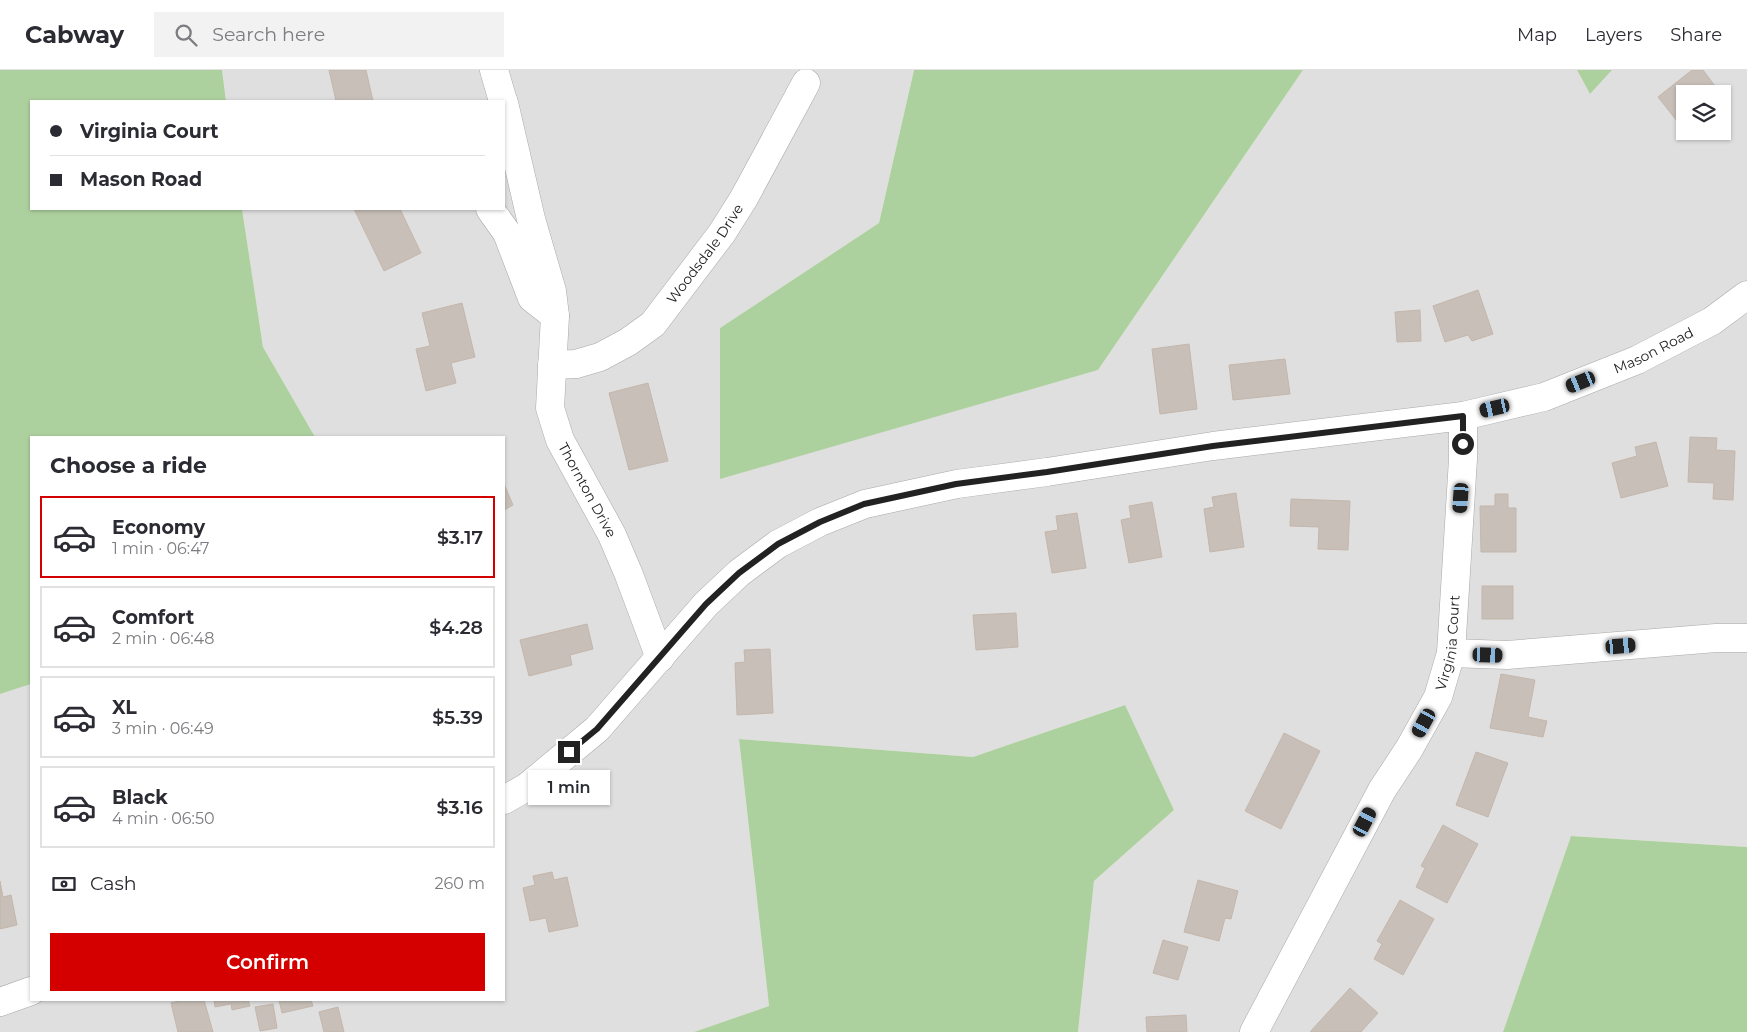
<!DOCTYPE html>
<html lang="en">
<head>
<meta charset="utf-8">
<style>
  body { margin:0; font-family:Montserrat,sans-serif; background:#f2f2f3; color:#2b2b33; height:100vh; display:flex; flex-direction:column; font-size:19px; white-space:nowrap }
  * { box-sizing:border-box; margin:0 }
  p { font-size:16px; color:#7c7c81 }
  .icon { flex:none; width:28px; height:28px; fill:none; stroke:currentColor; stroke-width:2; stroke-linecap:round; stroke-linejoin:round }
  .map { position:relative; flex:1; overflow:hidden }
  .sheet { position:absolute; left:30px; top:366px; width:475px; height:565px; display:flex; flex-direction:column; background:#fff; border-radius:0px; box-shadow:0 1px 4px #0004 }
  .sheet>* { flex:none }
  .guide { position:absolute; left:30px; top:30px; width:475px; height:110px; border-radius:0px; box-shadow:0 1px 4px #0004; display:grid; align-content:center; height:110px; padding:0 20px; background:#fff }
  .buttons { position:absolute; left:1676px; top:15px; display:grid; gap:10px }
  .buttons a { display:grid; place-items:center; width:55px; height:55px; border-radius:0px; background:#fff; box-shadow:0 1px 4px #0004; font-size:25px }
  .end { position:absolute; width:22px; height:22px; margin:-11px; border:6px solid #222; background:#fff; box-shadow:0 0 0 2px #fff }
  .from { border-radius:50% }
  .bubble { position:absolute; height:35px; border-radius:0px; background:#fff; box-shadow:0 1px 4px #0004; font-size:16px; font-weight:600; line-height:35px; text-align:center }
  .car { position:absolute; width:15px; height:30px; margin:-15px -8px; border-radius:6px; box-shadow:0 0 4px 1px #0007; background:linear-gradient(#222 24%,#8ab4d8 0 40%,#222 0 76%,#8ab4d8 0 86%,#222 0) }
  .guide b { display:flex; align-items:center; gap:18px; height:48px; font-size:19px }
  .guide b+b { border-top:1px solid #e1e1e2 }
  .guide i { width:12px; height:12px; background:#2b2b33 }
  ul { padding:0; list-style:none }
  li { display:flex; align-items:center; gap:15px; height:82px; margin:0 10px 8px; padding:0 10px; border:2px solid #e1e1e2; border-radius:0px }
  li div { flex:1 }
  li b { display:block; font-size:19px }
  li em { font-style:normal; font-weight:600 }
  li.selected { border-color:#d40000 }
  li>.icon { width:45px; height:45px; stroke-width:1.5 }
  h2 { padding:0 20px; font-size:22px; line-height:60px }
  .pay { display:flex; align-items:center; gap:12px; height:55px; padding:0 20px; font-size:19px }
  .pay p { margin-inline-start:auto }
  .button { display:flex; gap:10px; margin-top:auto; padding:10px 20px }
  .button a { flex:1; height:58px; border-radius:0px; background:#d40000; color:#fff; font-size:20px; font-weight:600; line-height:58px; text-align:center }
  header { display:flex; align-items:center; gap:30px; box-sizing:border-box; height:70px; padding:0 25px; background:#fff; border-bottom:1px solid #e1e1e2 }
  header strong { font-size:24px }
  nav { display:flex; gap:28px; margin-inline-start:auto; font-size:18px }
  .search { width:350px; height:45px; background:#f2f2f3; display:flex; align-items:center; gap:12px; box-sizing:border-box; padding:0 18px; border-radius:0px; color:#7c7c81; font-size:19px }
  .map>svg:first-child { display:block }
</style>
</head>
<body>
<header>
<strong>Cabway</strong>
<div class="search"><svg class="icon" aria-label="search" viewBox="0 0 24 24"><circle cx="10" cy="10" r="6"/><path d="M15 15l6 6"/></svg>Search here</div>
<nav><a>Map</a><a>Layers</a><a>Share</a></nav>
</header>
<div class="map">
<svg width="1747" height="962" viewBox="0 0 1747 962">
  <rect width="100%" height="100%" fill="#f2efe9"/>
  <!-- residential -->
  <path fill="#e0dfdf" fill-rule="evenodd" d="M222,0H914L879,153L720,258V408L1098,300L1303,0H1577L1590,24L1612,0H1747V777L1571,766L1503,962H1078L1094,811L1174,740L1124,635L973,687L739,669L769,936L694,962H0V624L31,614V930H504V368L315,367L263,277L242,139H504V31H226ZM1685,24H1722V61H1685Z"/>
  <!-- forest -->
  <g fill="#add19e">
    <polygon points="0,0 222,0 226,31 31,31 31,139 242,139 263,277 315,367 31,368 31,614 0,624"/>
    <polygon points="914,0 1303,0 1098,300 720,409 720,258 879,153"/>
    <polygon points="1577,0 1612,0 1590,24"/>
    <polygon points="1125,635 1174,740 1094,811 1078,962 694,962 769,936 739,669 973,687"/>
    <polygon points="1571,766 1747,777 1747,962 1503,962"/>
  </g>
  <!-- building -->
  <g fill="#c7bfb8" stroke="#c4b6ab">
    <polygon points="329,0 366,0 373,31 336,31"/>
    <polygon points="1692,0 1703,0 1721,24 1685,24 1685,61 1693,61 1688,65 1658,27"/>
    <polygon points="354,139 400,139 421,183 384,201"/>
    <polygon points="1478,220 1493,264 1472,271 1468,265 1445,272 1433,236"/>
    <polygon points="462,233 475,287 451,293 456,313 426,321 416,279 430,276 422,243"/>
    <polygon points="1420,240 1421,271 1397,272 1395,242"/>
    <polygon points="1189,274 1197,339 1160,344 1152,279"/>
    <polygon points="1285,289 1290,324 1233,330 1229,295"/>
    <polygon points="648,313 668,391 629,400 609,323"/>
    <polygon points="1690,367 1717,368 1716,380 1735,381 1733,430 1713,429 1714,413 1688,412"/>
    <polygon points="1656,372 1668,416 1621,428 1612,393 1637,386 1635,377"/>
    <polygon points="504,414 513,435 504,440"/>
    <polygon points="1236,423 1244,477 1210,482 1204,439 1214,437 1212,427"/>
    <polygon points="1495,424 1508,424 1508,438 1516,438 1516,482 1481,482 1480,436 1495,436"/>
    <polygon points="1291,429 1350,431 1348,480 1318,479 1319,457 1290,456"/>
    <polygon points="1152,432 1162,487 1129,493 1121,450 1131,448 1129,436"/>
    <polygon points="1077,443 1086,498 1052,503 1045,462 1058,460 1056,446"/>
    <rect x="1482" y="516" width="31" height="33"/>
    <polygon points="1016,543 1018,577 976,580 973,545"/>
    <polygon points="587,554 593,579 570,585 572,595 529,606 520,570"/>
    <polygon points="770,579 773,643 737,645 735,593 745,592 744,580"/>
    <polygon points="1501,604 1535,610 1528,647 1547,651 1543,667 1490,658"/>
    <polygon points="1284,663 1320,681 1281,759 1245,741"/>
    <polygon points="1476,682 1508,693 1488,747 1456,735"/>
    <polygon points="1443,755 1478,774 1447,833 1416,817 1425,798 1421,796"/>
    <polygon points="552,802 554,810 567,807 578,856 549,862 546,848 530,851 523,818 535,815 533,806"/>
    <polygon points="1198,810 1238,821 1231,849 1225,848 1219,871 1184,862"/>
    <polygon points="0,811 3,827 11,825 17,855 0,859"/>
    <polygon points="1400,830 1434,849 1403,905 1374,889 1382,874 1377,871"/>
    <polygon points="1163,870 1188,877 1178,910 1153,903"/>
    <polygon points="1350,918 1378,943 1361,962 1310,962"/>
    <polygon points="183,930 204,930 213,962 178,962 171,933"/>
    <polygon points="214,930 248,930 250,936 232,940 231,934 215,937"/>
    <polygon points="279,930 311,930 313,936 282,943"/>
    <polygon points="273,934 277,958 260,961 255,937"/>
    <polygon points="338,937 344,962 324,962 319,942"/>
    <polygon points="1186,945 1187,962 1147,962 1146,947"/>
  </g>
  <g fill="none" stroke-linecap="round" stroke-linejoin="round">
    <!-- minor casing -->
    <g stroke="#a9a9a9" stroke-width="29">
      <g id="minor">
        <polyline points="494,0 503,31"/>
        <path id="s1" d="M504,33L531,149L552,221L555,246L550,338L560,370L612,465L629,505L660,588"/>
        <polyline points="490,139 507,163 532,228 555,246"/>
        <path id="s2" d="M552,295L576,294L600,287L628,272L653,254L722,163L744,128L806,13"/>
        <polyline points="1451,583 1507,585 1716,568 1747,568"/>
        <path id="s3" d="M504,730L527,717L597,659L706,534L739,503L778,474L820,452L865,434L957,414L1047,402L1213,376L1463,346L1544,327L1637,290L1712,251L1747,225"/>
        <polyline points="0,932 31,921"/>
        <path id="s4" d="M1254,962L1382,720L1409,679L1438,627L1451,583L1463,389V346"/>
      </g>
    </g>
    <!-- minor -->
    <use href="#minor" stroke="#fff" stroke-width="28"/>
  </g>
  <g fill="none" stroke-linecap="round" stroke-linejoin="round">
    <!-- route -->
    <polyline stroke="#222" stroke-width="6" points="569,682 597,659 706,534 739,503 778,474 820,452 864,434 956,414 1047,402 1213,376 1463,346 1463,374"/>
  </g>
  <g text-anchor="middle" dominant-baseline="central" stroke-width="4" stroke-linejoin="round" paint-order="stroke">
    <!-- street labels -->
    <g font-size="14" fill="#222" stroke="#fff">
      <text stroke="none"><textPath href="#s2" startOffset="199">Woodsdale Drive</textPath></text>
      <text stroke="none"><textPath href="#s3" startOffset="1280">Mason Road</textPath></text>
      <text stroke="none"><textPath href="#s1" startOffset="402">Thornton Drive</textPath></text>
      <text stroke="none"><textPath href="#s4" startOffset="438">Virginia Court</textPath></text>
    </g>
  </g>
</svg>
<div class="buttons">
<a><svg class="icon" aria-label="layers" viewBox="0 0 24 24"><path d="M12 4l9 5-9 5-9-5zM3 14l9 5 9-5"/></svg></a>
</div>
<i class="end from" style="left:1463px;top:374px"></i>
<i class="end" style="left:569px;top:682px"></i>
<div class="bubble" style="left:528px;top:700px;width:82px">1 min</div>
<i class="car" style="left:1581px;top:312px;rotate:248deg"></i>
<i class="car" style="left:1495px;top:338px;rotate:257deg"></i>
<i class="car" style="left:1461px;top:428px;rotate:184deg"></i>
<i class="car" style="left:1621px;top:576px;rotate:85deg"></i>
<i class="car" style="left:1488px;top:585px;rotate:92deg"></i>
<i class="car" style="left:1424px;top:653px;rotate:209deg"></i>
<i class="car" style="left:1365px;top:752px;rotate:28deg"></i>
<div class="guide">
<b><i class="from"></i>Virginia Court</b>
<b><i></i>Mason Road</b>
</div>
<section class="sheet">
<h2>Choose a ride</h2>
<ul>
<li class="selected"><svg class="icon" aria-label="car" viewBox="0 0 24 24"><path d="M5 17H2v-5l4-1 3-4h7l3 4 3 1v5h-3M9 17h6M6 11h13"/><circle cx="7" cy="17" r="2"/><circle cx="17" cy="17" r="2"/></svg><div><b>Economy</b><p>1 min · 06:47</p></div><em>$3.17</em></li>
<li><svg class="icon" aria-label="car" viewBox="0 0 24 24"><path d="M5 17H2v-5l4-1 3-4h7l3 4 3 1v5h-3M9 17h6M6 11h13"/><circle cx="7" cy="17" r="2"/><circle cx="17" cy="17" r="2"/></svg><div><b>Comfort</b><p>2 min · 06:48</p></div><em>$4.28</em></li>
<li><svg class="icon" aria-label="car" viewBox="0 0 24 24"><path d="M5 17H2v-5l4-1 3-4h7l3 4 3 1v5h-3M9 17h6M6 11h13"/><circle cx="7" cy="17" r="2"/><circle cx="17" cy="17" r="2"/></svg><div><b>XL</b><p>3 min · 06:49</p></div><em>$5.39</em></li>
<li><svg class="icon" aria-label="car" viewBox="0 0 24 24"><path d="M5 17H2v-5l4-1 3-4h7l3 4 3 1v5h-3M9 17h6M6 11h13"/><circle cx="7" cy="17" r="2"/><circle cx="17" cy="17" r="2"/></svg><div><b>Black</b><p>4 min · 06:50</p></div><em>$3.16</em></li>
</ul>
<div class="pay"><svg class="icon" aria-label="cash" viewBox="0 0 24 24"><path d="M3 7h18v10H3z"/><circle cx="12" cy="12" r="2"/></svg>Cash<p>260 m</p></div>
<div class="button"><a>Confirm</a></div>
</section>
</div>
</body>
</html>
